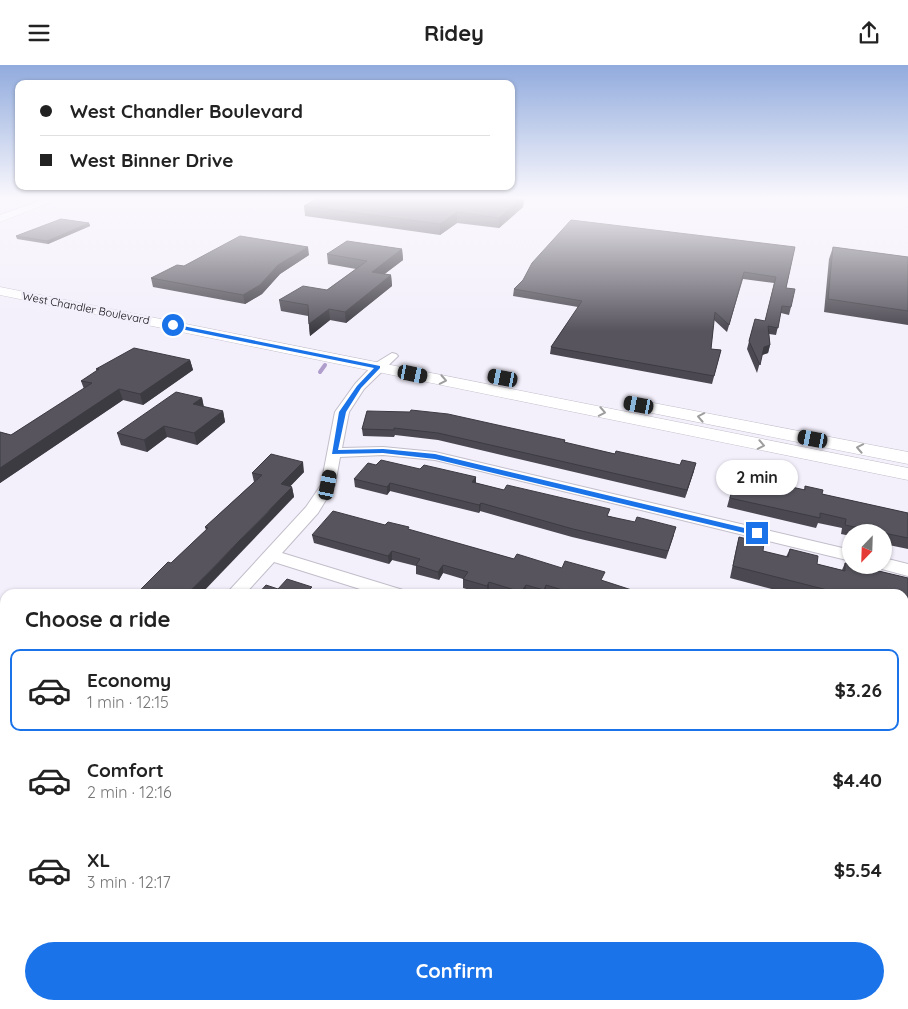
<!DOCTYPE html>
<html lang="en">
<head>
<meta charset="utf-8">
<style>
  body { margin:0; font-family:Quicksand,sans-serif; background:#f6f6f6; color:#222; height:100vh; display:flex; flex-direction:column; font-size:19px; white-space:nowrap }
  * { box-sizing:border-box; margin:0 }
  p { font-size:16px; color:#767676 }
  .icon { flex:none; width:28px; height:28px; fill:none; stroke:currentColor; stroke-width:2; stroke-linecap:round; stroke-linejoin:round }
  .map { position:relative; flex:1; overflow:hidden }
  .panel { position:absolute; left:0px; top:524px; width:909px; height:421px; display:flex; flex-direction:column; background:#fff; border-radius:15px 15px 0 0; box-shadow:0 1px 4px #0004 }
  .panel>* { flex:none }
  .top-card { position:absolute; left:15px; top:15px; width:500px; height:110px; border-radius:10px; box-shadow:0 1px 4px #0004; display:grid; align-content:center; height:110px; padding:0 25px; background:#fff }
  .needle { width:32px; rotate:203deg }
  .fabs { position:absolute; left:842px; top:459px; display:grid; gap:10px }
  .fabs a { display:grid; place-items:center; width:50px; height:50px; border-radius:50%; background:#fff; box-shadow:0 1px 4px #0004; font-size:25px }
  .end { position:absolute; width:22px; height:22px; margin:-11px; border:6px solid #1a73e8; background:#fff; box-shadow:0 0 0 2px #fff }
  .from { border-radius:50% }
  .bubble { position:absolute; height:35px; border-radius:18px; background:#fff; box-shadow:0 1px 4px #0004; font-size:16px; font-weight:700; line-height:35px; text-align:center }
  .car { position:absolute; width:15px; height:30px; margin:-15px -8px; border-radius:6px; box-shadow:0 0 4px 1px #0007; background:linear-gradient(#222 24%,#8ab4d8 0 40%,#222 0 76%,#8ab4d8 0 86%,#222 0) }
  .top-card b { display:flex; align-items:center; gap:18px; height:48px; font-size:19px }
  .top-card b+b { border-top:1px solid #e0e0e0 }
  .top-card i { width:12px; height:12px; background:#222 }
  ul { padding:0; list-style:none }
  li { display:flex; align-items:center; gap:15px; height:82px; margin:0 10px 8px; padding:0 15px; border:2px solid transparent; border-radius:10px }
  li div { flex:1 }
  li b { display:block; font-size:19px }
  li em { font-style:normal; font-weight:700 }
  li.active { border-color:#1a73e8 }
  li>.icon { width:45px; height:45px; stroke-width:1.5 }
  h2 { padding:0 25px; font-size:22px; line-height:60px }
  .button { display:flex; gap:10px; margin-top:auto; padding:10px 25px }
  .button a { flex:1; height:58px; border-radius:30px; background:#1a73e8; color:#fff; font-size:20px; font-weight:700; line-height:58px; text-align:center }
  header { display:flex; justify-content:space-between; align-items:center; height:65px; padding:0 25px; background:#fff; font-size:22px; font-weight:700 }
  .map>svg:first-child { display:block }
</style>
</head>
<body>
<header><svg class="icon" aria-label="menu" viewBox="0 0 24 24"><path d="M4 6h16M4 12h16M4 18h16"/></svg>Ridey<svg class="icon" aria-label="share" viewBox="0 0 24 24"><path d="M12 15V3M7 8l5-5 5 5M5 13v7h14v-7"/></svg></header>
<div class="map">
<svg width="908" height="944" viewBox="0 0 908 944">
  <rect width="100%" height="100%" fill="#f3effb"/>
  <!-- green -->
  <polygon fill="#d8c7f5" points="583,940 668,940 663,944 593,944"/>
  <g fill="none" stroke-linecap="round" stroke-linejoin="round">
    <!-- stream -->
    <polyline stroke="#af9ecc" stroke-width="4" points="320,307 325,300"/>
    <!-- minor casing -->
    <g stroke="#c2beca" stroke-width="2">
      <g id="minor">
        <polygon points="392,288 396,289 398,291 364,324 349,347 342,383 383,382 435,387 851,485 851,496 435,395 383,390 340,392 335,420 318,448 282,488 403,525 406,529 376,529 274,497 245,529 226,529 306,442 321,420 335,347 355,319 374,299"/>
        <polygon points="884,493 908,499 908,511 878,503 876,500 884,500"/>
        <polygon points="904,669 908,670 908,689 904,688"/>
        <polygon points="5,768 5,795 0,797 0,770"/>
      </g>
    </g>
    <!-- major casing -->
    <g stroke="#c2beca" stroke-width="1">
      <g id="major">
        <polygon points="45,134 59,134 0,157 0,150"/>
        <polygon points="0,222 908,403 908,415 0,230"/>
        <polygon points="643,336 908,387 908,399 637,345 635,341 637,337"/>
      </g>
    </g>
    <!-- minor -->
    <use href="#minor" fill="#fff" fill-rule="evenodd"/>
    <!-- major -->
    <use href="#major" fill="#fff" fill-rule="evenodd"/>
  </g>
  <!-- wall -->
  <g fill="#4b4851">
    <polygon points="316,134 524,134 523,142 499,163 457,158 440,170 305,151 304,141"/>
    <polygon points="89,158 90,161 48,179 17,174 16,171"/>
    <polygon points="795,182 786,223 791,242 789,250 781,248 776,270 769,269 770,280 768,288 762,290 757,308 747,284 755,254 765,256 774,218 743,214 727,267 714,255 711,284 721,285 712,319 550,289 551,282 578,242 513,231 514,224"/>
    <polygon points="833,182 908,192 908,260 824,247 829,194"/>
    <polygon points="402,184 403,195 384,209 391,210 392,221 346,258 330,255 310,271 308,251 281,246 279,235 327,225 356,204 328,199 327,189"/>
    <polygon points="309,190 280,209 262,229 245,239 153,222 151,213 184,201"/>
    <polygon points="190,295 193,305 143,340 123,335 0,418 0,367 11,370 84,324 81,316 97,306 96,304"/>
    <polygon points="202,333 204,342 223,346 225,357 197,380 167,372 147,387 121,380 117,368"/>
    <polygon points="367,346 565,375 565,378 694,406 685,433 438,375 395,370 394,372 363,371 362,364"/>
    <polygon points="376,400 420,404 476,412 476,418 609,451 674,470 666,494 572,472 480,446 479,448 390,426 387,430 355,422 354,414"/>
    <polygon points="737,405 774,418 804,425 805,421 822,429 908,448 908,484 884,479 884,468 851,468 851,471 841,469 842,463 818,458 816,463 727,442"/>
    <polygon points="304,407 290,421 292,422 294,432 171,498 206,465 205,462 254,417 252,408"/>
    <polygon points="385,460 409,465 514,494 603,516 644,529 527,529 525,528 525,529 498,529 489,526 487,529 484,529 463,523 463,514 443,508 439,515 416,509 416,501 392,495 389,499 314,478 312,470"/>
    <polygon points="739,472 763,486 786,492 790,484 817,499 842,505 845,498 908,513 908,559 904,558 904,529 791,529 730,513 736,484"/>
    <polygon points="904,598 908,599 908,649 904,648"/>
    <polygon points="5,650 5,722 0,719 0,654"/>
    <polygon points="908,708 908,762 904,761 904,713"/>
    <polygon points="904,859 904,874 908,875 908,941 904,939"/>
    <polygon points="335,940 449,940 453,942 524,944 343,944"/>
  </g>
  <!-- shaded-wall -->
  <g fill="#3d3b42">
    <polygon points="521,134 524,134 523,142 499,163 499,153"/>
    <polygon points="457,147 457,158 440,170 440,159"/>
    <polygon points="89,158 90,161 48,179 47,176"/>
    <polygon points="308,182 309,190 280,209 262,229 245,239 243,230 278,200"/>
    <polygon points="402,184 403,195 373,218 372,207"/>
    <polygon points="391,210 392,221 346,258 345,247"/>
    <polygon points="329,244 330,255 310,271 309,259"/>
    <polygon points="770,280 768,288 762,290 764,282"/>
    <polygon points="190,295 193,305 143,340 140,329"/>
    <polygon points="119,324 123,335 0,418 0,403"/>
    <polygon points="202,333 204,344 193,339"/>
    <polygon points="223,346 225,357 197,380 194,368"/>
    <polygon points="164,361 167,372 147,387 144,375"/>
    <polygon points="303,397 304,407 283,429 281,419"/>
    <polygon points="696,398 694,406 685,433 687,425"/>
    <polygon points="476,412 476,420 472,417"/>
    <polygon points="390,418 390,426 387,430 387,422"/>
    <polygon points="292,422 294,432 201,529 187,529"/>
    <polygon points="481,438 480,446 479,448 479,440"/>
    <polygon points="392,486 392,495 389,499 388,491"/>
    <polygon points="443,500 443,508 439,515 438,507"/>
    <polygon points="489,517 489,526 487,529 487,521"/>
    <polygon points="526,520 525,528 521,529 521,527"/>
    <polygon points="546,520 545,529 543,529 544,525"/>
    <polygon points="0,899 5,904 5,917 0,923"/>
  </g>
  <!-- building -->
  <g fill="#57545e" stroke="#3d3b42">
    <polygon points="316,134 521,134 499,153 457,147 440,159 304,141"/>
    <polygon points="61,154 89,158 47,176 16,171"/>
    <polygon points="571,155 795,182 786,223 795,224 791,242 782,241 778,263 768,261 770,280 764,282 760,300 749,276 755,254 765,256 776,212 744,207 729,260 715,247 711,284 721,285 714,311 551,282 582,236 514,224 523,215 532,198"/>
    <polygon points="240,171 308,182 278,200 260,220 243,230 151,213 177,200 184,201"/>
    <polygon points="347,176 402,184 372,207 391,210 345,247 329,244 309,259 308,240 279,235 303,221 327,225 367,196 327,189"/>
    <polygon points="833,182 908,192 908,246 828,234"/>
    <polygon points="134,283 190,295 140,329 119,324 0,403 0,367 11,370 92,318 81,316 99,304 96,304"/>
    <polygon points="176,327 202,333 193,339 223,346 194,368 164,361 144,375 117,368"/>
    <polygon points="411,345 448,349 565,375 564,377 615,389 616,386 680,400 682,395 696,398 687,425 438,368 394,363 394,365 362,364 367,346 410,347"/>
    <polygon points="271,389 303,397 281,419 292,422 187,529 136,529 168,497 171,498 208,463 205,462 262,410 252,408"/>
    <polygon points="381,395 420,404 424,400 476,412 472,417 504,425 507,420 610,444 607,451 635,457 637,452 676,462 668,486 573,464 481,438 479,440 390,418 387,422 354,414 368,398 376,400"/>
    <polygon points="737,405 775,413 774,418 805,425 805,421 823,425 822,429 908,448 908,473 845,460 846,454 820,448 820,453 730,433"/>
    <polygon points="333,446 385,460 388,457 409,462 408,464 514,494 517,489 562,503 565,496 605,507 601,515 644,529 576,529 546,520 544,525 526,520 521,527 489,517 487,521 463,514 468,507 443,500 438,507 416,500 420,494 392,486 388,491 312,470"/>
    <polygon points="739,472 764,478 763,486 788,492 790,484 818,491 817,499 845,506 845,498 908,513 908,546 904,545 904,529 843,529 733,501"/>
    <polygon points="287,514 312,522 310,524 323,529 258,529 266,520 278,524"/>
    <polygon points="904,598 908,599 908,635 906,635 905,624 904,624"/>
    <polygon points="5,650 5,715 0,712 0,654"/>
    <polygon points="904,713 908,714 908,747 904,746"/>
    <polygon points="904,859 904,874 908,875 908,926 904,924"/>
    <polygon points="23,940 72,940 79,944 20,944"/>
    <polygon points="354,940 449,940 453,942 454,940 524,940 524,944 362,944"/>
  </g>
  <!-- one-way arrows -->
  <defs><path id="oneway-chevron" d="M-2-3.5L2.5 0L-2 3.5" fill="none" stroke-width="1.6" stroke-linecap="round" stroke-linejoin="round" transform="scale(1.25)"/></defs>
  <g stroke="#9e9e9f">
    <use href="#oneway-chevron" transform="translate(443 315) rotate(11)"/>
    <use href="#oneway-chevron" transform="translate(602 347) rotate(11)"/>
    <use href="#oneway-chevron" transform="translate(701 352) rotate(-169)"/>
    <use href="#oneway-chevron" transform="translate(761 380) rotate(11)"/>
    <use href="#oneway-chevron" transform="translate(860 383) rotate(-169)"/>
  </g>
  <!-- sky -->
  <linearGradient id="sky" x2="0" y2="1"><stop stop-color="#91abdd"/><stop offset="0.5" stop-color="#faf8fd"/><stop offset="1" stop-color="#faf8fd" stop-opacity="0"/></linearGradient>
  <rect width="908" height="266" fill="url(#sky)"/>
  <!-- route -->
  <polygon fill="#1a73e8" points="173,259 380,301 380,303 361,323 346,347 338,385 383,384 435,389 757,466 761,468 757,471 435,394 383,388 332,389 339,347 357,321 374,303 171,262"/>
  <g text-anchor="middle" dominant-baseline="central" stroke-width="5" stroke-linejoin="round" paint-order="stroke">
    <!-- far-street labels -->
    <g font-size="11" fill="#0d0c0f" stroke="#f3effb">
      <text transform="translate(86 243) rotate(11)">West Chandler Boulevard</text>
    </g>
  </g>
</svg>
<div class="fabs">
<a><svg class="needle" viewBox="-14 -14 28 28"><path d="M0-13l5 13h-10z" fill="#e53935"/><path d="M0 13l5-13h-10z" fill="#767676"/></svg></a>
</div>
<i class="end from" style="left:173px;top:260px"></i>
<i class="end" style="left:757px;top:468px"></i>
<div class="bubble" style="left:716px;top:395px;width:82px">2 min</div>
<i class="car" style="left:413px;top:309px;rotate:102deg"></i>
<i class="car" style="left:503px;top:313px;rotate:281deg"></i>
<i class="car" style="left:639px;top:340px;rotate:281deg"></i>
<i class="car" style="left:813px;top:374px;rotate:281deg"></i>
<i class="car" style="left:328px;top:420px;rotate:11deg"></i>
<div class="top-card">
<b><i class="from"></i>West Chandler Boulevard</b>
<b><i></i>West Binner Drive</b>
</div>
<section class="panel">
<h2>Choose a ride</h2>
<ul>
<li class="active"><svg class="icon" aria-label="car" viewBox="0 0 24 24"><path d="M5 17H2v-5l4-1 3-4h7l3 4 3 1v5h-3M9 17h6M6 11h13"/><circle cx="7" cy="17" r="2"/><circle cx="17" cy="17" r="2"/></svg><div><b>Economy</b><p>1 min · 12:15</p></div><em>$3.26</em></li>
<li><svg class="icon" aria-label="car" viewBox="0 0 24 24"><path d="M5 17H2v-5l4-1 3-4h7l3 4 3 1v5h-3M9 17h6M6 11h13"/><circle cx="7" cy="17" r="2"/><circle cx="17" cy="17" r="2"/></svg><div><b>Comfort</b><p>2 min · 12:16</p></div><em>$4.40</em></li>
<li><svg class="icon" aria-label="car" viewBox="0 0 24 24"><path d="M5 17H2v-5l4-1 3-4h7l3 4 3 1v5h-3M9 17h6M6 11h13"/><circle cx="7" cy="17" r="2"/><circle cx="17" cy="17" r="2"/></svg><div><b>XL</b><p>3 min · 12:17</p></div><em>$5.54</em></li>
</ul>
<div class="button"><a>Confirm</a></div>
</section>
</div>
</body>
</html>
